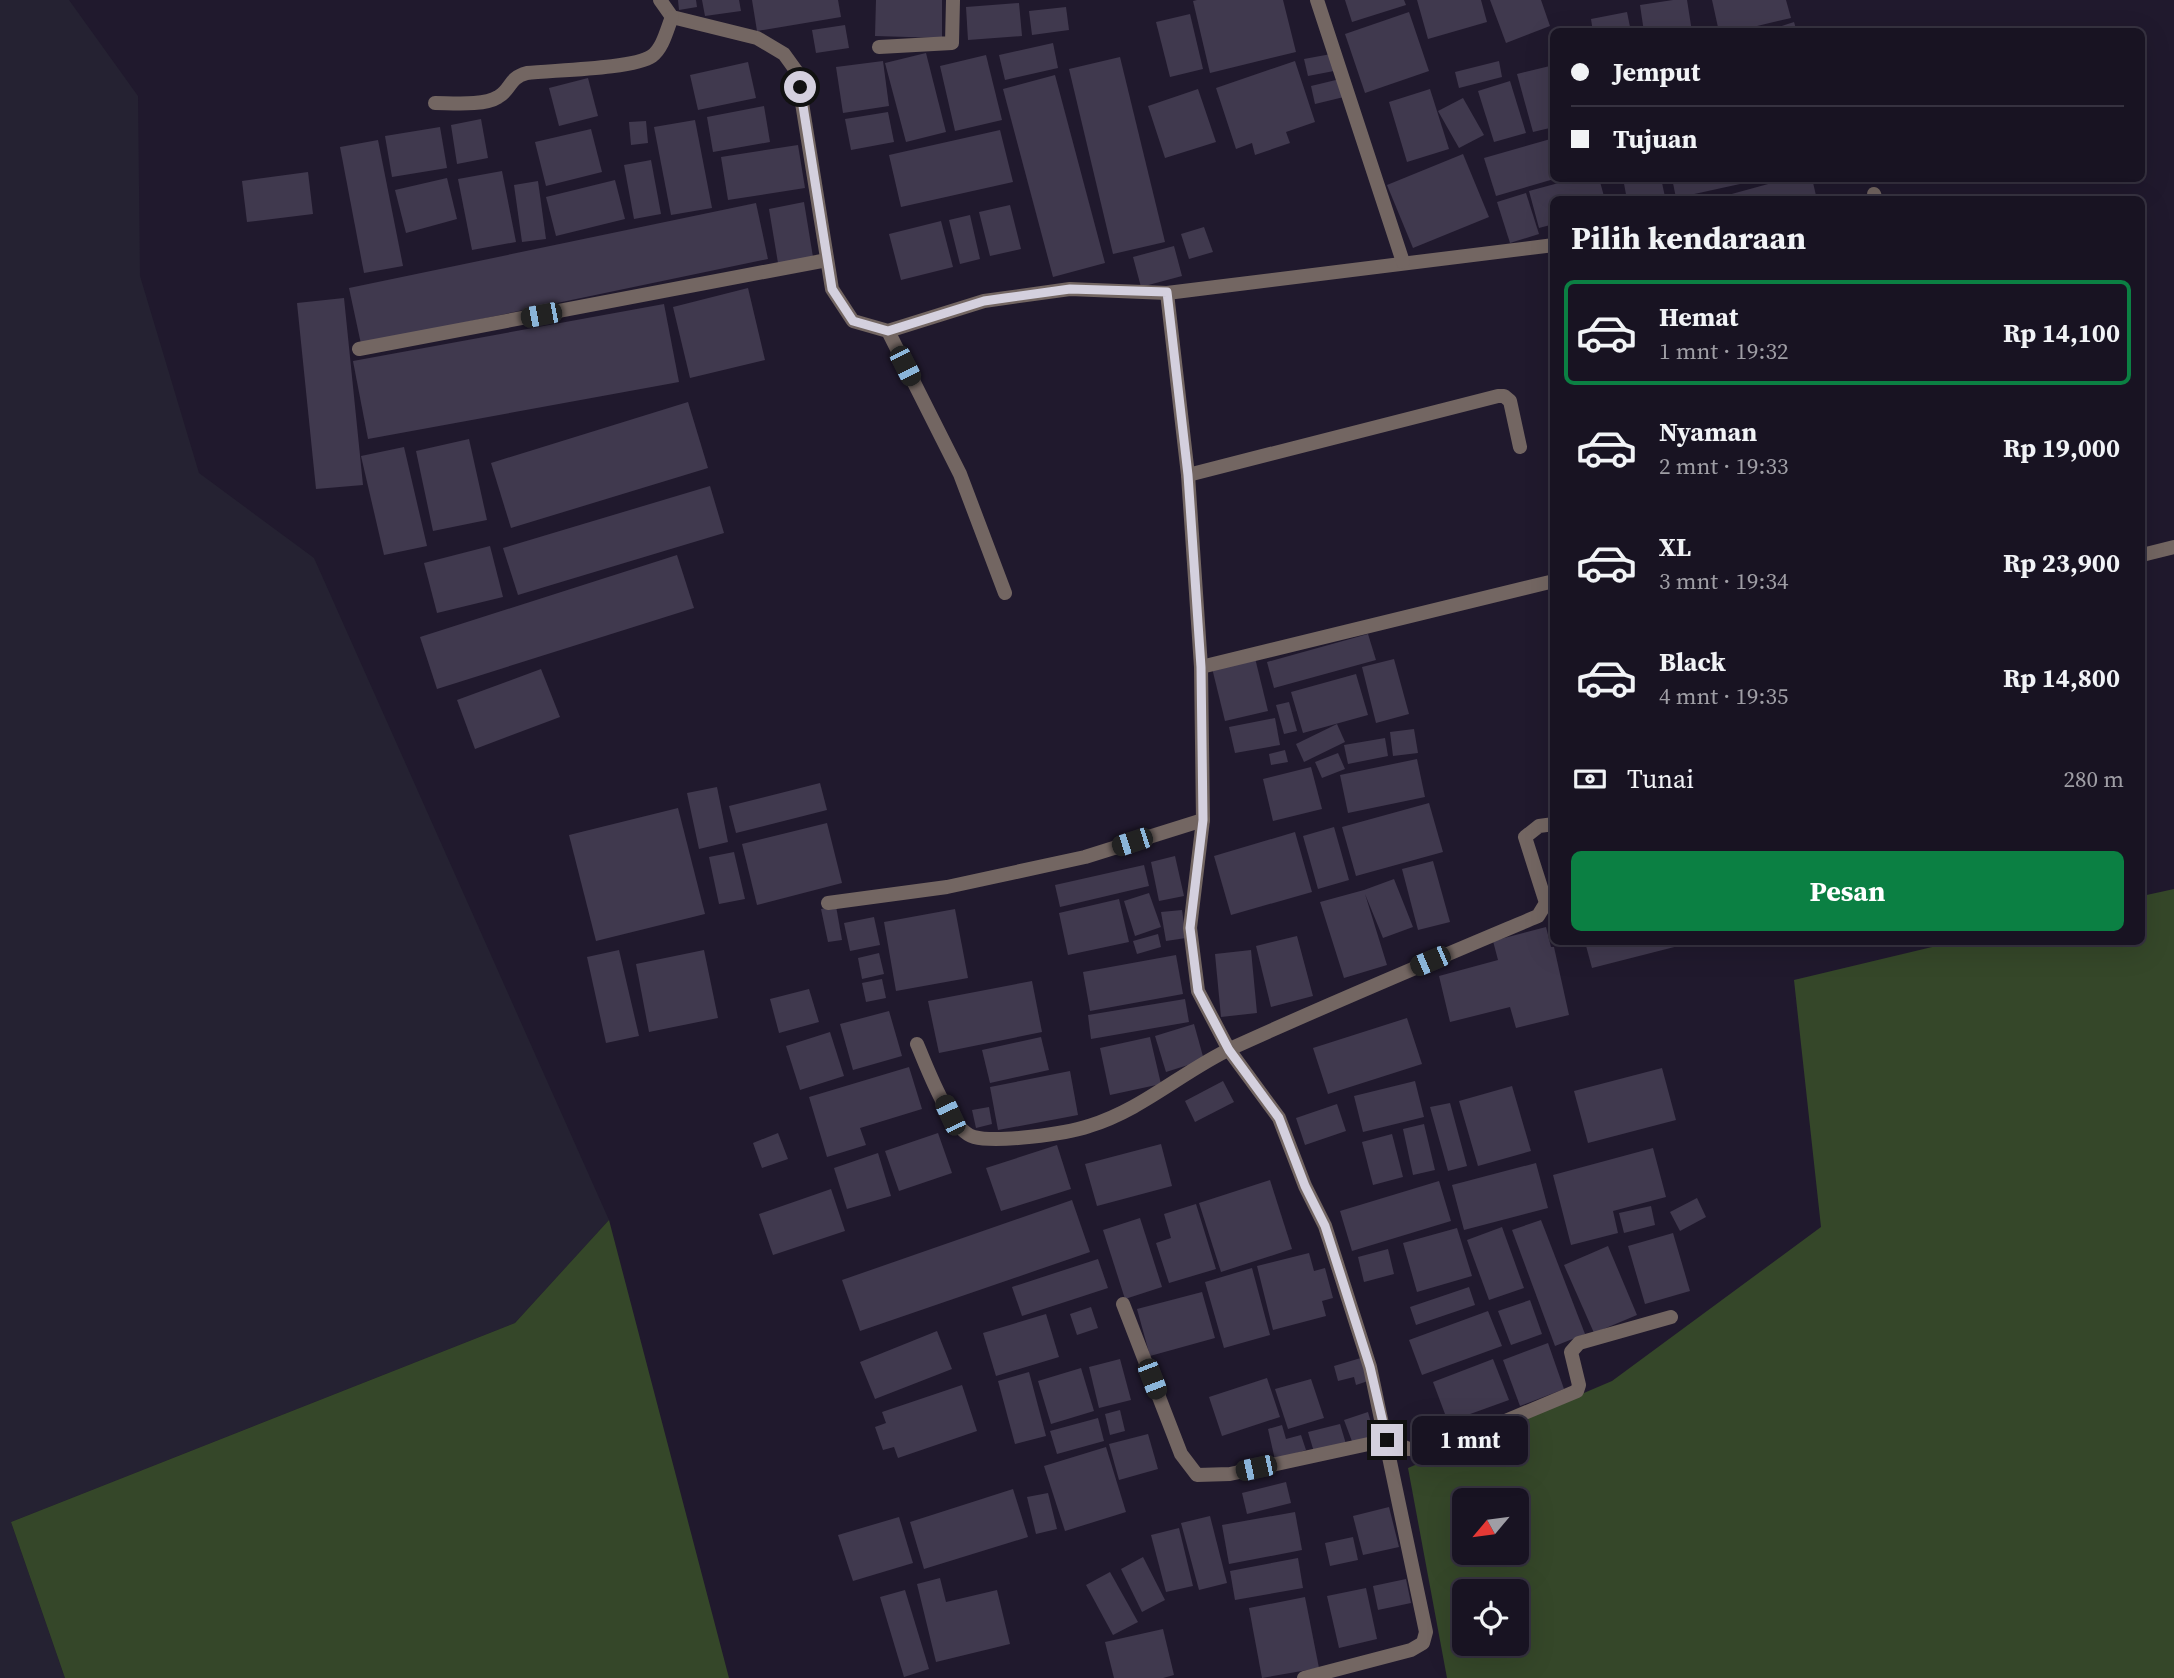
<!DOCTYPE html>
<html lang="id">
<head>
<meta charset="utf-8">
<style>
  body { margin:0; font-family:"Source Serif 4",serif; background:#25202f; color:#f1f3f6; height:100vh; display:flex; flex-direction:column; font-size:26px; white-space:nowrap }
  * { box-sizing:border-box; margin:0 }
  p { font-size:23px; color:#9f9ea5 }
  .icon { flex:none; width:38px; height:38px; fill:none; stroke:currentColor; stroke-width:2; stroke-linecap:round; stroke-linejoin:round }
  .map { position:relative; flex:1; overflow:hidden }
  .side { position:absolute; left:1550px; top:196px; width:595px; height:749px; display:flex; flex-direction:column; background:#181322; border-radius:10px; box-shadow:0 7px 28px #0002,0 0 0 2px #363240 }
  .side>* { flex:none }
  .banner { position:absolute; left:1550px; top:28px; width:595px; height:154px; border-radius:10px; box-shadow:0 7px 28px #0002,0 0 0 2px #363240; display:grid; align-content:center; height:154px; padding:0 21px; background:#181322 }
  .needle { width:46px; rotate:241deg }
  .tools { position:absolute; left:1452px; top:1488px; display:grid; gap:14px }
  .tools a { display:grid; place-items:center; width:77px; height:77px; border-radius:10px; background:#181322; box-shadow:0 7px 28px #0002,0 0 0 2px #363240; font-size:35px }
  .end { position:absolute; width:32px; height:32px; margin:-16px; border:9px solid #d4d0de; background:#111; box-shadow:0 0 0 4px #111 }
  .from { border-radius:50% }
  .bubble { position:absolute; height:49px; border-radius:10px; background:#181322; box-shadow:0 7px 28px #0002,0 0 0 2px #363240; font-size:23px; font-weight:700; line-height:49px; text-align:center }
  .car { position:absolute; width:21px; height:42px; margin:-21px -10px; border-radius:9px; box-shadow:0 0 5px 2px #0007; background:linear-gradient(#222 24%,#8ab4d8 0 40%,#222 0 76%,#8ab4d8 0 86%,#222 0) }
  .banner b { display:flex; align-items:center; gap:24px; height:66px; font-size:26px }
  .banner b+b { border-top:2px solid #363240 }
  .banner i { width:18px; height:18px; background:#f1f3f6 }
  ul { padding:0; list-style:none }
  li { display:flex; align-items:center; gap:21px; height:105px; margin:0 14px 10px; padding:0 7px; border:4px solid transparent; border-radius:10px }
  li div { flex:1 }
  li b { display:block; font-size:26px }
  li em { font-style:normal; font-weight:700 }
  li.active { border-color:#0b8043 }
  li>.icon { width:63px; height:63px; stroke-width:1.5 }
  h2 { padding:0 21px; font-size:32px; line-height:84px }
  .pay { display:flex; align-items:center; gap:18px; height:77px; padding:0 21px; font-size:26px }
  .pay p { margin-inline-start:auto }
  .cta { display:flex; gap:14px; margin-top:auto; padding:14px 21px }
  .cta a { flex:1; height:80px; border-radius:10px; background:#0b8043; color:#fff; font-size:28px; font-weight:700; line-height:80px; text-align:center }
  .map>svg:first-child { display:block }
</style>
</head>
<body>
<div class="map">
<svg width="2174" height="1678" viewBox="0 0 2174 1678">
  <rect width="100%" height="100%" fill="#20192d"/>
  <!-- industrial -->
  <polygon fill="#252232" points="0,0 69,0 138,96 140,276 199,473 314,558 609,1220 515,1323 11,1522 65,1678 0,1678"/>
  <!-- green -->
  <g fill="#354729" fill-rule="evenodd">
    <path d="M2174,889V1678H1447L1408,1468L1612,1381L1821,1227L1794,980L1953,942H2142V896ZM1465,1500H1517V1552H1465ZM1465,1591H1517V1643H1465Z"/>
    <polygon points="609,1220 729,1678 65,1678 11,1522 515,1323"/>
  </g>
  <!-- building -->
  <g fill="#40394e">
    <polygon points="678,0 696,0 697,7 679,10"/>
    <polygon points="702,0 739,0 741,11 705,16"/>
    <polygon points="752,0 838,0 841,17 757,31"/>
    <polygon points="876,0 942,0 942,38 875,36"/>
    <polygon points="1197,0 1283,0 1296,52 1210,73 1193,1"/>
    <polygon points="1345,0 1404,0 1406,5 1352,22"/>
    <polygon points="1417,0 1481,0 1487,22 1428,39"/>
    <polygon points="1490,0 1541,0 1550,26 1506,43"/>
    <polygon points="1673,0 1687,0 1692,32 1644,32 1640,5"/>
    <polygon points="1712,0 1786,0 1791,18 1732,32 1719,32"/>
    <polygon points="1019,3 1022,36 968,40 966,7"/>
    <polygon points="1066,7 1069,30 1032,35 1029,11"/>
    <polygon points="1409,12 1429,71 1365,93 1345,34"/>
    <polygon points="1627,12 1631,32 1593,32 1591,19"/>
    <polygon points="1190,14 1203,69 1170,77 1156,22"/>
    <polygon points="1794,22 1797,32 1767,32 1767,31"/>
    <polygon points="845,25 849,48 816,53 812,30"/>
    <polygon points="1053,43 1058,68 1005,80 999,55"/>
    <polygon points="926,53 946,132 906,142 885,63"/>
    <polygon points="1331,54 1334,71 1308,76 1304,59"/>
    <polygon points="986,55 1002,120 955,131 940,66"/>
    <polygon points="1120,57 1165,242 1113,254 1069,69"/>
    <polygon points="883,61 889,106 843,113 836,67"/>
    <polygon points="1295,61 1315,122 1286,132 1290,143 1255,155 1252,143 1236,149 1216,88"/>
    <polygon points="1499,61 1502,77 1459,88 1455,72"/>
    <polygon points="748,62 756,98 698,110 690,75"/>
    <polygon points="1554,65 1554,127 1533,132 1517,74"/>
    <polygon points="1055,75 1105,263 1053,277 1003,89"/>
    <polygon points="588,78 598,116 559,126 549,88"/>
    <polygon points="1340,79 1344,97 1315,104 1311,86"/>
    <polygon points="1510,81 1526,133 1494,142 1478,91"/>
    <polygon points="1198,89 1216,142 1165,158 1148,106"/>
    <polygon points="1430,89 1449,149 1407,162 1389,102"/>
    <polygon points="1463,98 1484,135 1459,148 1438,111"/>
    <polygon points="764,106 770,142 713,152 707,117"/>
    <polygon points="888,112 894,142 851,150 845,119"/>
    <polygon points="481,119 488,158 457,164 451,125"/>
    <polygon points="695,120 712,208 671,215 654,127"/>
    <polygon points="646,121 648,143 631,145 629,122"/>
    <polygon points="440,127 447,168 392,177 385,136"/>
    <polygon points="591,129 602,172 546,186 535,142"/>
    <polygon points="1000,130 1013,182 901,207 889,155"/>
    <polygon points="1554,138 1554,179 1496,196 1484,158"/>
    <polygon points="378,140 403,266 364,273 340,147"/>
    <polygon points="798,145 805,188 728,200 721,157"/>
    <polygon points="1463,154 1489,217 1413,248 1387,185"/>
    <polygon points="651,160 661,214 634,219 624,165"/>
    <polygon points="502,171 516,242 472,250 458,179"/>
    <polygon points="308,172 313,214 247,222 242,181"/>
    <polygon points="447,178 457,219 406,233 395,190"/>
    <polygon points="1577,178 1599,178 1605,200 1554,200 1554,224 1539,228 1529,191"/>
    <polygon points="1623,178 1661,178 1665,197 1627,200"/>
    <polygon points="1672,178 1739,178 1740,184 1676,198"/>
    <polygon points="1790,178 1812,178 1817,200 1730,200 1728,195"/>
    <polygon points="615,180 625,219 556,236 546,197"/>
    <polygon points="538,181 546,239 522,242 514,185"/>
    <polygon points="1526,193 1539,234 1510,243 1497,202"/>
    <polygon points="804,202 813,257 778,263 769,209"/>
    <polygon points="756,203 768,259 361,344 349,288"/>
    <polygon points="1010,205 1021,249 990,256 979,212"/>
    <polygon points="970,215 980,259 960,264 949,220"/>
    <polygon points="941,221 953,267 901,280 889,234"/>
    <polygon points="1204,227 1213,252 1189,259 1181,234"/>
    <polygon points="1174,246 1182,276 1141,287 1133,257"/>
    <polygon points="748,288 765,360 690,378 673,307"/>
    <polygon points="344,298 363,485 316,489 297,303"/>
    <polygon points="664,304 679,382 368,439 353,361"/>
    <polygon points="688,402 708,468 511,528 491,463"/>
    <polygon points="469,439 487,520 433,531 416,451"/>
    <polygon points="404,447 427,546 384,555 361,456"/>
    <polygon points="710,486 724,533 518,595 503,548"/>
    <polygon points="490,546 503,597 437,613 424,563"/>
    <polygon points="677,555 694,608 437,689 420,637"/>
    <polygon points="1368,634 1376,660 1274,688 1267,662"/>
    <polygon points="1255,658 1268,711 1225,721 1212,668"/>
    <polygon points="1394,659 1409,714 1376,723 1362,667"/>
    <polygon points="541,669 560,717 475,749 457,700"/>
    <polygon points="1356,674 1368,715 1303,733 1291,692"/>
    <polygon points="1289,702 1297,731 1284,734 1276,705"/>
    <polygon points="1275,718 1280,745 1235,753 1229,727"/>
    <polygon points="1337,724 1345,742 1304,762 1296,744"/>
    <polygon points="1414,729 1418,753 1393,756 1390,732"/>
    <polygon points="1385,738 1388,756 1348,764 1344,745"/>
    <polygon points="1285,750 1288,762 1271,765 1269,754"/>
    <polygon points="1338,753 1345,769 1322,778 1315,762"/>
    <polygon points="1417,759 1425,797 1348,813 1340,775"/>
    <polygon points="1311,767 1322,809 1273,821 1263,779"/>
    <polygon points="820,783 827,810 736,833 729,806"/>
    <polygon points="717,787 728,842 699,849 687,793"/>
    <polygon points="1429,803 1443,852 1356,876 1342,827"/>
    <polygon points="678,808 705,914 596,941 569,835"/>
    <polygon points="827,823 842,883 757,905 742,844"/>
    <polygon points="1334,827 1349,880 1318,889 1303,836"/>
    <polygon points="1295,832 1312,892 1231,915 1214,856"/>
    <polygon points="734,852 745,899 719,904 709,857"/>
    <polygon points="1175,856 1184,896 1159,901 1151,862"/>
    <polygon points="1433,861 1450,922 1418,930 1402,869"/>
    <polygon points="1144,865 1149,886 1060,907 1055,885"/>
    <polygon points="1394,879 1413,927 1383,938 1365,894 1387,965 1344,978 1320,902 1364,890"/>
    <polygon points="1149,893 1161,927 1135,936 1124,901"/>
    <polygon points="1119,899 1129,942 1068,955 1059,913"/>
    <polygon points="836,906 842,940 828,942 821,909"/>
    <polygon points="955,909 968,978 896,991 884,922"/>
    <polygon points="1182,910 1186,938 1166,941 1161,912"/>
    <polygon points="874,917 880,945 850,951 844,923"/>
    <polygon points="1546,927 1551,947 1554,947 1569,1015 1516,1028 1510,1007 1450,1022 1439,976 1498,960 1493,941"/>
    <polygon points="1158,934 1161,947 1137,954 1133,941"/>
    <polygon points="1297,936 1313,996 1271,1007 1256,946"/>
    <polygon points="1585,942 1694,942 1592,968"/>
    <polygon points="619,950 639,1036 606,1043 587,957"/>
    <polygon points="704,950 718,1018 649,1032 636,964"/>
    <polygon points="1251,950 1257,1013 1221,1017 1215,954"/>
    <polygon points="879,953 884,974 862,979 858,958"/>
    <polygon points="1176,955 1183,994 1090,1011 1083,972"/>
    <polygon points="882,979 886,998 866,1002 862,983"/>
    <polygon points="1032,981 1042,1032 939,1053 928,1001"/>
    <polygon points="809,989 819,1022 779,1033 770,999"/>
    <polygon points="1185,999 1189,1022 1091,1039 1088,1015"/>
    <polygon points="889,1011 902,1056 853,1070 840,1024"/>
    <polygon points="1407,1018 1422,1064 1328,1094 1313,1048"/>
    <polygon points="1194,1024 1204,1060 1166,1072 1155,1036"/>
    <polygon points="830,1032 844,1076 800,1090 786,1046"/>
    <polygon points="1041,1037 1049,1070 990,1083 982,1050"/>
    <polygon points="1150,1037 1161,1084 1110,1095 1100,1048"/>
    <polygon points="909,1067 922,1109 860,1128 866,1145 827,1157 809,1097"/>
    <polygon points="1662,1068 1676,1120 1588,1143 1574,1091"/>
    <polygon points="1070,1071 1078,1115 998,1130 990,1087"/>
    <polygon points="1223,1081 1234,1102 1195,1122 1185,1101"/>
    <polygon points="1415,1081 1424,1117 1363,1132 1354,1096"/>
    <polygon points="1512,1086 1531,1151 1478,1166 1459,1101"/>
    <polygon points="1450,1103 1467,1166 1448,1171 1430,1107"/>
    <polygon points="1337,1104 1346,1131 1305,1145 1296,1118"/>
    <polygon points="989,1107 992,1124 976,1128 972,1110"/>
    <polygon points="1424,1124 1435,1170 1413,1175 1403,1129"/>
    <polygon points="778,1133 788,1159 762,1168 753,1143"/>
    <polygon points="938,1133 952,1173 899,1191 885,1151"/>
    <polygon points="1392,1134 1403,1177 1373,1185 1362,1142"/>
    <polygon points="1161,1144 1172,1186 1097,1206 1085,1164"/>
    <polygon points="1057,1145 1071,1189 1001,1211 986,1168"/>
    <polygon points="1653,1148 1666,1197 1613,1211 1618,1233 1571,1245 1553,1175"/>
    <polygon points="878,1153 891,1196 847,1209 834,1168"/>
    <polygon points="1536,1163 1548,1208 1464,1230 1452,1185"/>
    <polygon points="1270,1180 1292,1249 1221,1272 1199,1203"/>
    <polygon points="1439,1181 1451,1221 1352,1251 1340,1211"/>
    <polygon points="831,1189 845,1231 773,1255 759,1214"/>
    <polygon points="1697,1198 1706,1217 1680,1231 1670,1212"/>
    <polygon points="1072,1200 1090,1252 860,1331 842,1280"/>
    <polygon points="1196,1204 1216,1269 1169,1283 1156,1243 1171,1238 1164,1214"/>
    <polygon points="1651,1206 1655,1225 1624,1233 1619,1213"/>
    <polygon points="1140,1218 1162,1287 1125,1299 1103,1230"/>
    <polygon points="1541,1220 1585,1334 1555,1346 1512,1230"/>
    <polygon points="1502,1227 1524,1288 1489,1300 1467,1240"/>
    <polygon points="1457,1228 1472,1276 1417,1292 1403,1243"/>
    <polygon points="1673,1233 1690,1291 1645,1304 1628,1246"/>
    <polygon points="1608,1246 1637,1315 1594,1333 1564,1265"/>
    <polygon points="1388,1249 1394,1274 1364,1282 1358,1257"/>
    <polygon points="1309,1253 1314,1271 1325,1268 1333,1298 1322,1301 1326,1316 1273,1330 1257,1266"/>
    <polygon points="1098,1259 1108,1288 1022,1316 1012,1287"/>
    <polygon points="1252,1268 1270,1335 1224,1348 1205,1282"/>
    <polygon points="1469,1287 1475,1305 1416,1325 1410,1307"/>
    <polygon points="1202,1292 1215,1338 1150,1356 1137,1309"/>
    <polygon points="1530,1300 1542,1334 1511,1345 1498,1311"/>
    <polygon points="1091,1307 1098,1328 1077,1335 1070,1314"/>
    <polygon points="1488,1311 1502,1346 1422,1375 1409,1340"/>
    <polygon points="1046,1314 1059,1357 996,1376 983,1333"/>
    <polygon points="937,1331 952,1369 875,1399 860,1362"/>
    <polygon points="1548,1343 1564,1389 1520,1406 1503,1360"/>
    <polygon points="1364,1357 1368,1381 1356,1385 1354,1377 1338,1381 1334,1366"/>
    <polygon points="1120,1359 1131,1400 1099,1408 1089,1367"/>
    <polygon points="1493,1359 1509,1400 1448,1422 1433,1382"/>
    <polygon points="1081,1368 1094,1411 1051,1424 1038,1381"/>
    <polygon points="1029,1372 1046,1436 1015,1444 998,1381"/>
    <polygon points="1267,1378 1280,1417 1222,1436 1209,1397"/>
    <polygon points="1311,1379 1324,1418 1288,1429 1275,1389"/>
    <polygon points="962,1385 977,1431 898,1458 894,1447 883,1450 875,1427 886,1423 882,1412"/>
    <polygon points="1120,1410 1125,1431 1110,1435 1105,1414"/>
    <polygon points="1368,1412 1375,1437 1353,1444 1344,1420"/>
    <polygon points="1098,1418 1104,1441 1057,1454 1050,1431"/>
    <polygon points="1340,1424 1346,1444 1314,1452 1308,1432"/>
    <polygon points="1282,1425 1286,1439 1301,1435 1306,1450 1275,1460 1268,1429"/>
    <polygon points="1148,1434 1158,1469 1119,1480 1109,1444"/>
    <polygon points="1106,1447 1126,1512 1065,1531 1044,1466"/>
    <polygon points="1286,1482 1291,1503 1247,1514 1242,1493"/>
    <polygon points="1013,1489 1028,1537 924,1569 910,1522"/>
    <polygon points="1048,1493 1057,1529 1036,1534 1027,1497"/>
    <polygon points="1389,1507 1399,1547 1363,1555 1353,1516"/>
    <polygon points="1295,1512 1302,1550 1229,1564 1222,1525"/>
    <polygon points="1210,1516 1227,1583 1199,1590 1181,1523"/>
    <polygon points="899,1517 913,1563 853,1581 838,1535"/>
    <polygon points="1179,1528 1193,1586 1166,1592 1151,1535"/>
    <polygon points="1353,1537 1358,1560 1330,1566 1325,1543"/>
    <polygon points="1143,1557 1165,1600 1142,1612 1121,1569"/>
    <polygon points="1298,1558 1303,1588 1235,1600 1230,1571"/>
    <polygon points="1110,1572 1138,1622 1113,1635 1086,1585"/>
    <polygon points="940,1578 946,1602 997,1590 1010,1644 936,1662 917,1584"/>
    <polygon points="1406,1579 1411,1603 1378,1610 1373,1586"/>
    <polygon points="1366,1588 1377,1639 1339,1648 1327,1596"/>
    <polygon points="905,1590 929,1669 904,1677 880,1597"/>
    <polygon points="1305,1597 1319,1668 1262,1678 1249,1608"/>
    <polygon points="1163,1629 1174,1675 1163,1678 1114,1678 1105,1642"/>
  </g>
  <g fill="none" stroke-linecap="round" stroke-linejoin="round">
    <!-- street -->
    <g stroke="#736662" stroke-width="14">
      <polyline points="660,0 672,17 757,38 784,54 797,72 832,289 853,321 888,331 984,301 1070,289 1167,293 1554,245"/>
      <polyline points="1317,0 1403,262"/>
      <polyline points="879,47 952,43 953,0"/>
      <path d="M435,103C452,103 484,106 498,97C512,89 508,78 527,73C553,70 634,69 652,56C663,48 667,29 672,17"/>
      <polyline points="1874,194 1876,200"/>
      <polyline points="1167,293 1188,475 1201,667 1203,820 1190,928 1198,991 1229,1050 1279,1118 1305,1186 1325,1226 1370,1367 1426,1632 1423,1643 1411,1650 1304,1678"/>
      <polyline points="888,331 960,474 1005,593"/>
      <polyline points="359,349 827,260"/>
      <polyline points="1188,475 1498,396 1504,396 1510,401 1520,447"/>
      <polyline points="2142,555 2174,547"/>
      <polyline points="1201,667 1554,581"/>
      <polyline points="828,903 947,887 1085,857 1203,820"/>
      <path d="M917,1044C927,1067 950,1131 974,1137C997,1143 1065,1134 1089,1126C1142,1110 1183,1071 1232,1048C1333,1002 1436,959 1538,916L1546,903L1525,837L1539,826L1554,824"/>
      <polyline points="1123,1304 1181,1454 1197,1475 1230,1474 1387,1440 1409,1449 1439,1449 1577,1391 1579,1385 1571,1352 1579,1343 1671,1317"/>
    </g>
  </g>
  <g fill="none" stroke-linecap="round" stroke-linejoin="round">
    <!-- route -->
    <polyline stroke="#d4d0de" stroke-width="9" points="800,87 832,289 853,321 888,331 984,301 1005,298 1070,289 1167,292 1188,475 1201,667 1203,820 1190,928 1198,991 1229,1050 1279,1118 1305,1186 1325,1226 1370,1367 1387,1440"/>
  </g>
</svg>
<div class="tools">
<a><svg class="needle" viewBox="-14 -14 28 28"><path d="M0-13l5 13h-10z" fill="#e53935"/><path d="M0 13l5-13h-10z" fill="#9f9ea5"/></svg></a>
<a><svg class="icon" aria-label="locate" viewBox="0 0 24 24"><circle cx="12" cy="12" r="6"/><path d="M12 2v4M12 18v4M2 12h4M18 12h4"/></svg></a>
</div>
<i class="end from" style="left:800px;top:87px"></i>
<i class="end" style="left:1387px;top:1440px"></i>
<div class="bubble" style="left:1412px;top:1416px;width:116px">1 mnt</div>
<i class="car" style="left:541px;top:315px;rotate:259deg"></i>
<i class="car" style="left:905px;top:366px;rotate:153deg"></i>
<i class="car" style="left:1132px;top:842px;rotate:252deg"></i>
<i class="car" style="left:1430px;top:961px;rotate:247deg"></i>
<i class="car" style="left:950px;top:1115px;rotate:335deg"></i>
<i class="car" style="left:1152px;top:1379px;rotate:159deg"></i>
<i class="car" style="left:1256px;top:1468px;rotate:258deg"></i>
<div class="banner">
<b><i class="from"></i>Jemput</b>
<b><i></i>Tujuan</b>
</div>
<section class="side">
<h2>Pilih kendaraan</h2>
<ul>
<li class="active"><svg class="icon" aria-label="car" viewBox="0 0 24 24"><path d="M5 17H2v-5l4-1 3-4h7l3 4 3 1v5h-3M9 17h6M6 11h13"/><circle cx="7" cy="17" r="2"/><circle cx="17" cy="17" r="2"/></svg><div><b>Hemat</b><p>1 mnt · 19:32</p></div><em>Rp 14,100</em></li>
<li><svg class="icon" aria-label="car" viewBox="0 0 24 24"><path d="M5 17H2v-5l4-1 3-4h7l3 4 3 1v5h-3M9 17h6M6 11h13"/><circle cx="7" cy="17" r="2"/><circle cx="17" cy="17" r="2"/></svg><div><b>Nyaman</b><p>2 mnt · 19:33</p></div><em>Rp 19,000</em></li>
<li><svg class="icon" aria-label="car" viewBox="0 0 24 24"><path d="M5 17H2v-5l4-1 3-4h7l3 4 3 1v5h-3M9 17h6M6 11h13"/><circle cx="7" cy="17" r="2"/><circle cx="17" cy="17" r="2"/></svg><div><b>XL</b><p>3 mnt · 19:34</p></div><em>Rp 23,900</em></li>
<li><svg class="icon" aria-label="car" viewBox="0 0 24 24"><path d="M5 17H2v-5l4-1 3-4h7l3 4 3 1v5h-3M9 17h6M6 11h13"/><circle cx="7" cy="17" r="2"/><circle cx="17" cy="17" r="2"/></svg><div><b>Black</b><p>4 mnt · 19:35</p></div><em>Rp 14,800</em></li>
</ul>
<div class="pay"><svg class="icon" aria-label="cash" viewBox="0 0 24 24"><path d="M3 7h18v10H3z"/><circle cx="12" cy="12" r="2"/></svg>Tunai<p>280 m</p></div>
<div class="cta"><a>Pesan</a></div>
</section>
</div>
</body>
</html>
